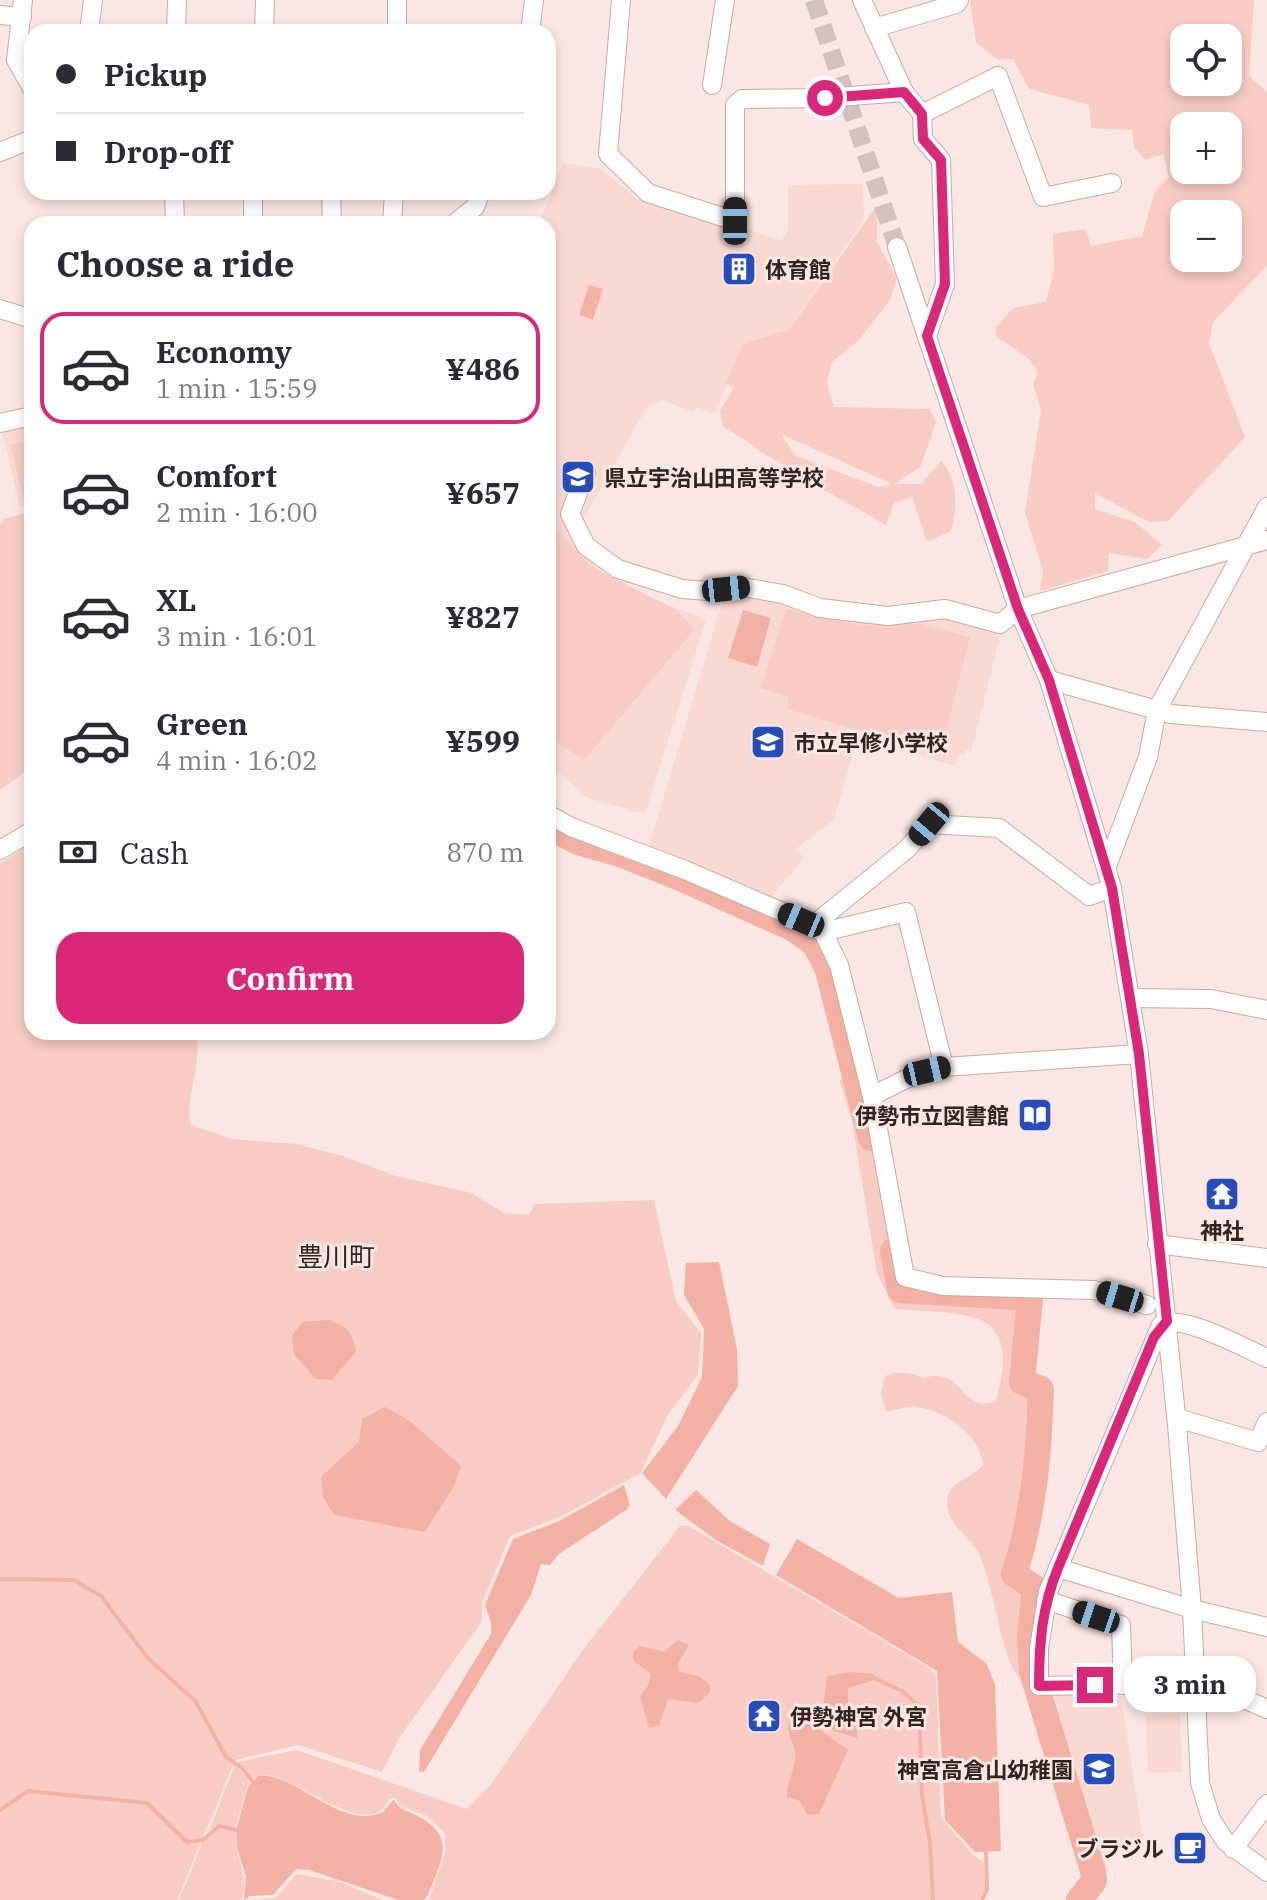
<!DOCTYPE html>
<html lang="en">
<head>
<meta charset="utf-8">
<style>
  body { margin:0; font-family:"IBM Plex Serif","Noto Sans JP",serif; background:#f2f2f3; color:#2b2b33; height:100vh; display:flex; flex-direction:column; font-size:30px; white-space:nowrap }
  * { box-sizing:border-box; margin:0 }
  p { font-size:26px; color:#7c7c81 }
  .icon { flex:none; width:44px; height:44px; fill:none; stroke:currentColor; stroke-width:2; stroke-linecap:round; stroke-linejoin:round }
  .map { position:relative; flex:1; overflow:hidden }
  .side { position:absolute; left:24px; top:216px; width:532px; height:824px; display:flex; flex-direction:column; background:#fff; border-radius:24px; box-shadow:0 4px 12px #0003 }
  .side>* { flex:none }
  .banner { position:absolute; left:24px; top:24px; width:532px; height:176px; border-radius:24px; box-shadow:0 4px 12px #0003; display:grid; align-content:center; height:176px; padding:0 32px; background:#fff }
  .fabs { position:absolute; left:1170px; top:24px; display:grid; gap:16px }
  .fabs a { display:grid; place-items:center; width:72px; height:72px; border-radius:16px; background:#fff; box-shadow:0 4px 12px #0003; font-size:40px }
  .end { position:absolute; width:36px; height:36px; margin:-18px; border:10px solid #db2777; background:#fff; box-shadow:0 0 0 4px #fff }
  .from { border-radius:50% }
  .bubble { position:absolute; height:56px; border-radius:24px; background:#fff; box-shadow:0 4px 12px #0003; font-size:26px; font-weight:700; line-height:56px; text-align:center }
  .car { position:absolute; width:24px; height:48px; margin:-24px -12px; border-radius:10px; box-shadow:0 0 6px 2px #0007; background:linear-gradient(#222 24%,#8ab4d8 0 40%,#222 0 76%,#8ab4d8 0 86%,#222 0) }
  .banner b { display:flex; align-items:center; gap:28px; height:76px; font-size:30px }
  .banner b+b { border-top:2px solid #e1e1e2 }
  .banner i { width:20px; height:20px; background:#2b2b33 }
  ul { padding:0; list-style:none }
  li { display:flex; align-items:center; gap:24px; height:112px; margin:0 16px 12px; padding:0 16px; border:4px solid transparent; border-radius:24px }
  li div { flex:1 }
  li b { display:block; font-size:30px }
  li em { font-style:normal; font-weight:700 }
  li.active { border-color:#db2777 }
  li>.icon { width:72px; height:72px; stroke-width:1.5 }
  h2 { padding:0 32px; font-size:36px; line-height:96px }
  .pay { display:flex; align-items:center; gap:20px; height:88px; padding:0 32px; font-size:30px }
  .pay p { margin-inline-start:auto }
  .cta { display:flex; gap:16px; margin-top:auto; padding:16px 32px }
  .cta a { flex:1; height:92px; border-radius:24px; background:#db2777; color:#fff; font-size:32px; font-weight:700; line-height:92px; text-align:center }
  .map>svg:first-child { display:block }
</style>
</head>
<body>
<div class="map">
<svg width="1267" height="1900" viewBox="0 0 1267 1900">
  <rect width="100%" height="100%" fill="#fbe7e3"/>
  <!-- built -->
  <g fill="#fad9d2">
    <polygon points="563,163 601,169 638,199 673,204 782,241 788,228 788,185 863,184 864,219 790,329 742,344 715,414 697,407 694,412 662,400 647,407 572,539 610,582 706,620 645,814 588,798 548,763 548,224 539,224"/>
    <polygon points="32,422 32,505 20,507 1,428"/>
    <polygon points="735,593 940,616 998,634 999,640 971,752 966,750 964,755 960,753 954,766 858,735 834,820 796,849 804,858 769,899 648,849 724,596"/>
    <polygon points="1120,1692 1144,1844 1094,1861 1043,1695"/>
    <polygon points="1180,1713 1182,1772 1148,1773 1146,1715"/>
  </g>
  <!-- green -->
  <g fill="#f8ccc4" fill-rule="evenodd">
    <path d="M970,0H1254L1249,76L1267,92V266L1213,322L1209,343L1245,437L1168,521L1149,522L1095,493V509L1135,522L1162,545L1147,559L1109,553L1108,571L1040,591L1043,571L1025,513L1041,410L1033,384L1038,372L1029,359L996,336L995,328L1013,308L1046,302L1054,270L1053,234L1086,229L1091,246L1142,236L1155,191L1169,177L1163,154L1146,160L1134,148L1132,130L1091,128L1089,105L1029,89L1013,59L998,60L976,42ZM1228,38V82H1184V38ZM1184,126H1228V170H1184ZM1228,214V258H1184V214Z"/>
    <path d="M877,205V242L897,278L890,300L859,340L832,362L827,383L834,407L930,409L936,422L921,466L895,484H921L941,461C958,479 958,508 951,531L927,542L912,497L894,503L886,525L828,492L787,476V466C763,456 746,438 723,427L720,411L734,387L726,384L742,344L790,329ZM782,436L783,435L892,484L878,487L796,456Z"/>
    <polygon points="32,441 32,499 24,500 10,444"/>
    <polygon points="32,511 32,767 0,790 0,525 4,519"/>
    <polygon points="561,533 589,565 678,611 694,630 584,760 548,736 548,534"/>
    <polygon points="786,609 859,625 920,624 970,637 940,755 787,709 789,697 761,688"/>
    <path d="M32,842V1032H196C203,1065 184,1099 191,1125L232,1139L296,1144L343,1156L396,1176L472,1193L504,1213L529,1215L535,1204L654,1200L676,1301L701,1333L698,1375L667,1416L641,1473L560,1517L510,1536L482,1603V1621L400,1737L382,1772L298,1745L235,1760L177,1900H0V864Z"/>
    <path d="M843,1064C870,1091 890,1247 898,1292L1026,1300L1019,1384L1038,1391L1027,1506L1010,1575L1031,1591L1024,1677L1018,1676C1002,1658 993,1583 979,1554C969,1534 942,1522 948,1496C952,1480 973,1478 983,1465C980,1435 946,1411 917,1407C908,1405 896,1411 886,1411L881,1393L885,1376C900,1371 909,1372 923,1378C966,1366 960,1416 996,1401C1023,1305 968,1315 895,1309L877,1273L852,1121L840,1083Z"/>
    <path d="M680,1526H689L931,1669L936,1677L941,1817L973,1855L984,1862L985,1889L979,1900H429L445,1853V1833L427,1816L399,1805L396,1798H389C368,1852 281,1756 252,1779L237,1762L297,1750L467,1809L492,1783L582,1651Z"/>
    <polygon points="235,1764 249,1781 235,1828 218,1824 209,1831"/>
    <path d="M219,1828L235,1832C235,1856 249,1876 242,1900H179L202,1843Z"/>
    <polygon points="297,1874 340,1882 383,1900 251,1900 275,1898"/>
  </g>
  <!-- water -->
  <g fill="#f3b1a4">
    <polygon points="589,285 603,289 593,320 579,315"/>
    <polygon points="743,610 771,618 757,667 728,658"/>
    <polygon points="719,1262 737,1349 738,1386 666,1499 642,1473 678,1426 702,1377 704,1329 684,1295 686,1263"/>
    <path d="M329,1320C348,1327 352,1331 356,1352L332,1380L315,1379L294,1354L292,1336L302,1322Z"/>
    <polygon points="385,1407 410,1421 461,1466 454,1486 425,1532 334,1515 323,1497 321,1477 359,1442 362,1419"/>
    <polygon points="624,1485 630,1505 626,1510 559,1554 550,1565 541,1564 531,1595 424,1772 419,1771 420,1750 491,1634 491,1622 485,1605 513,1539 559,1521"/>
    <polygon points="696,1490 730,1521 770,1544 763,1566 716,1540 675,1510"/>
    <polygon points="797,1539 899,1598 952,1592 958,1642 987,1664 995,1685 1001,1851 975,1852 945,1820 937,1671 776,1575"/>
    <polygon points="678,1640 689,1645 678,1663 679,1672 699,1676 710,1685 710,1692 698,1703 668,1699 659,1726 649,1728 640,1696 648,1686 651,1674 633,1660 633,1652 640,1646 664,1652"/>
    <polygon points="849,1672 874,1674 874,1680 848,1688 848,1717 857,1730 857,1738 834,1731 822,1718 827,1676"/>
    <path d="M793,1716H801L848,1750L819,1814L807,1815L800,1801L787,1797C786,1781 797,1768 795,1752C793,1738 782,1729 793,1716Z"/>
    <path d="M258,1776C296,1771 340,1832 383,1812L394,1799C398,1809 405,1810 414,1814C458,1836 442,1858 428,1895L424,1900H398L309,1870L296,1869L273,1895L250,1896L244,1900L246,1876L237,1848L236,1830L248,1787Z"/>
  </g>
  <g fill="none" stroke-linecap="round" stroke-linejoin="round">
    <!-- stream -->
    <g stroke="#f3b1a4" stroke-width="4">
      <polyline points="0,1579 74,1580 101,1596 147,1657 196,1702 226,1757 242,1768 252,1781"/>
      <polyline points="874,1678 902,1691 919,1706 922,1795 930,1844 933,1900"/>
      <polyline points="0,1810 28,1791 147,1803 187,1842 203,1840 219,1826 236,1830"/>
      <polyline points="982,1900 987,1889 986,1852"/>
    </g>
    <!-- river -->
    <g stroke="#f3b1a4" stroke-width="26">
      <polyline points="548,826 578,842 620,854 680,878 792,928 814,943 827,967 871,1138"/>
      <path d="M893,1251L900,1290L1030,1298L1022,1382L1041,1389C1039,1451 1034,1515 1014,1574L1035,1588L1030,1635L1032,1672L1093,1871L1094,1881L1079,1900"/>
    </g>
    <!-- minor-tunnel -->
    <polyline stroke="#d2c0bc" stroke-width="18" stroke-dasharray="18 9" stroke-linecap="butt" points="814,0 897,247"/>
    <!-- minor casing -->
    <g stroke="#c8a9a2" stroke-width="20">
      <g id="minor">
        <polyline points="23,0 16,60 32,88"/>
        <polyline points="397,0 397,32"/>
        <polyline points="621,0 608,154 648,193 735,221 735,105 742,99 825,98 904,92 922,114 923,139 941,160 945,284 927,336"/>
        <polyline points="862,0 904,92"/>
        <polyline points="0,15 22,17"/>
        <polyline points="874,28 956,4 959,0"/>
        <polyline points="89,32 93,0"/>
        <polyline points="176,32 177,0"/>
        <polyline points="264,32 265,0"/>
        <polyline points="530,32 534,0"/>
        <polyline points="712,85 725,0"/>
        <polyline points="922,114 998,76 1043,197 1112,183"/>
        <polyline points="0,152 32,139"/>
        <polyline points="174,192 175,224"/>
        <polyline points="253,192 253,224"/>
        <polyline points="331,192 332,224"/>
        <polyline points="392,224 394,192"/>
        <polyline points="454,224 475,207 481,192"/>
        <polyline points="897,247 1018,609 1049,680 1112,888 1139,1054 1177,1425 1192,1609 1200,1783 1211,1819 1225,1841 1267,1872"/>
        <polyline points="0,309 32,319"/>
        <polyline points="0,423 32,416"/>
        <polyline points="586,472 570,514 586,546 618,569 682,589 708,591 743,587 783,594 820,608 888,616 945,609 1000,624 1018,609 1267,540"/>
        <polyline points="1049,680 1171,714 1267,722"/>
        <polyline points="548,814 571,827 685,870 801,920 823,932 839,965 872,1096 905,1277 943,1286 1094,1290 1147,1305"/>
        <polyline points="0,850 32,831"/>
        <polyline points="1107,866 1148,757 1157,710 1267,507"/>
        <polyline points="812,926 907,849 929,824 999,828 1089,896 1112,888"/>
        <polyline points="823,932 906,912 944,1067"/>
        <polyline points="1132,998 1211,999 1267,1010"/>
        <polyline points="872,1096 906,1079 944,1067 1139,1054"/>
        <polyline points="1157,1244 1267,1258"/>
        <path d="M1267,1358C1246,1349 1180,1312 1161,1325L1048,1592L1039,1648V1686L1195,1683L1235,1695L1267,1709"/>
        <polyline points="1177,1418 1258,1442 1267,1422"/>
        <polyline points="1058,1568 1192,1609 1267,1627"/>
        <polyline points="1046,1600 1121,1625 1123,1685"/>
        <polyline points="1233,1849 1267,1804"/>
      </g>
    </g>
    <!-- minor -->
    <use href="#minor" stroke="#fff" stroke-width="18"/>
  </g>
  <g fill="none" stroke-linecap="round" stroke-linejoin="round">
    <!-- route -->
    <path stroke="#db2777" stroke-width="10" d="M825,98L904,92L922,114L923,139L941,160L945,284L927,336L1018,609L1049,680L1112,888L1139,1054L1167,1321L1154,1337L1058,1568C1042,1607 1039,1644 1039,1686L1095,1685"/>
  </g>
  <!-- icons -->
  <defs>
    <g id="building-square" transform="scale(1.8)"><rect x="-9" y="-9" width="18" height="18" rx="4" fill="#274dbc" stroke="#fbe7e3"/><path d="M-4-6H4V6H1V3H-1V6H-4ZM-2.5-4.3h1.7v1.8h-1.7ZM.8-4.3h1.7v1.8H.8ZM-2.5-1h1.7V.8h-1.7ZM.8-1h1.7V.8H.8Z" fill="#fff"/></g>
    <g id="school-square" transform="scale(1.8)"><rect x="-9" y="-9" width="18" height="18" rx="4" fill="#274dbc" stroke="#fbe7e3"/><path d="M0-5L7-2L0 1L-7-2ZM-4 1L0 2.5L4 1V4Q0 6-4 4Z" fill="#fff"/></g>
    <g id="library-square" transform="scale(1.8)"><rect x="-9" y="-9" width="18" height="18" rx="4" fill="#274dbc" stroke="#fbe7e3"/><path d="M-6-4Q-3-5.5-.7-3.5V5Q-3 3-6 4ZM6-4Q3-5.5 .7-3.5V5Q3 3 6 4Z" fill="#fff"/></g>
    <g id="temple-square" transform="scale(1.8)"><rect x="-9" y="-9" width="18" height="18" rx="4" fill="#274dbc" stroke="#fbe7e3"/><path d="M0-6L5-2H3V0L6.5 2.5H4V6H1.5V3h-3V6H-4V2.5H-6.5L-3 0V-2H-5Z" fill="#fff"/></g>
    <g id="cafe-square" transform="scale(1.8)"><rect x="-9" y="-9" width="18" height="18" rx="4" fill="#274dbc" stroke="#fbe7e3"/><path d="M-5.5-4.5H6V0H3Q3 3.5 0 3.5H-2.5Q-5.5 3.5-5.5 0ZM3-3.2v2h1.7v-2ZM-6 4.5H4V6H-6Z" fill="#fff"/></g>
  </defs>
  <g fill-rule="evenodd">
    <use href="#building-square" x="739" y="269"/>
    <use href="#school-square" x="578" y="477"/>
    <use href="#school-square" x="768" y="742"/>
    <use href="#library-square" x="1035" y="1115"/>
    <use href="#temple-square" x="1222" y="1194"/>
    <use href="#temple-square" x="764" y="1716"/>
    <use href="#school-square" x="1099" y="1769"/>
    <use href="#cafe-square" x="1190" y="1848"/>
  </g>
  <g text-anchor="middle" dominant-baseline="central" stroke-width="6" stroke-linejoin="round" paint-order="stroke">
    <!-- poi labels -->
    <g font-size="22" font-weight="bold" fill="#302421" stroke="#fbe7e3" text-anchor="start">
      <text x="765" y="269">体育館</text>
      <text x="604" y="477">県立宇治山田高等学校</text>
      <text x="794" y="742">市立早修小学校</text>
      <text x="1009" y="1115" text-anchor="end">伊勢市立図書館</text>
      <text x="1222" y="1230" text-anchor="middle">神社</text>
      <text x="790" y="1716">伊勢神宮 外宮</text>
      <text x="1073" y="1769" text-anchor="end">神宮高倉山幼稚園</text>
      <text x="1164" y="1848" text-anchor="end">ブラジル</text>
    </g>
    <!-- quarter labels -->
    <g font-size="26" fill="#302421" stroke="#fbe7e3">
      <text x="336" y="1256">豊川町</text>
    </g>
  </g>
</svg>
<div class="fabs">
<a><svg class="icon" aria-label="locate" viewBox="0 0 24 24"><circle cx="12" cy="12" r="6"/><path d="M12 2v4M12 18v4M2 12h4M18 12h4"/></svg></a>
<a>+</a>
<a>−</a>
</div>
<i class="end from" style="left:825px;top:98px"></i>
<i class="end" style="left:1095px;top:1685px"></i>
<div class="bubble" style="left:1124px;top:1656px;width:132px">3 min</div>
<i class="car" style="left:735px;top:221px;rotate:0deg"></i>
<i class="car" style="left:726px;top:589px;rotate:84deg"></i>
<i class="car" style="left:929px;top:824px;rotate:220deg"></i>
<i class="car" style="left:801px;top:920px;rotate:293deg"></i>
<i class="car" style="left:927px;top:1071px;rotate:77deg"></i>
<i class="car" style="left:1120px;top:1297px;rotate:287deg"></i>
<i class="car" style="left:1096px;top:1617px;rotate:288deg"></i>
<div class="banner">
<b><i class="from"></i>Pickup</b>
<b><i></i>Drop-off</b>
</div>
<section class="side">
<h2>Choose a ride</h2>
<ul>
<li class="active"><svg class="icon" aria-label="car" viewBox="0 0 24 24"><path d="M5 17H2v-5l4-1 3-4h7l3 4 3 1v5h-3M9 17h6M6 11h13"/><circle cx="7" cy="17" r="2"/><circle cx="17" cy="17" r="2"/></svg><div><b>Economy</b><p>1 min · 15:59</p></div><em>¥486</em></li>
<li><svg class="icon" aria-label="car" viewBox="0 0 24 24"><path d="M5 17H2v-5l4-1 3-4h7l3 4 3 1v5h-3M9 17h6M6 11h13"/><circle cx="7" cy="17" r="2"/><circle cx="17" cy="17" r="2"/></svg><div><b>Comfort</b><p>2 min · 16:00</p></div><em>¥657</em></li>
<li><svg class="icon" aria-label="car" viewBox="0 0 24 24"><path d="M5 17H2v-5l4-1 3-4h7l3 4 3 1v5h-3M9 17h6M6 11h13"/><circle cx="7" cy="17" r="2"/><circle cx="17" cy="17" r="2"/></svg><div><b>XL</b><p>3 min · 16:01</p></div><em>¥827</em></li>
<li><svg class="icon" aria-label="car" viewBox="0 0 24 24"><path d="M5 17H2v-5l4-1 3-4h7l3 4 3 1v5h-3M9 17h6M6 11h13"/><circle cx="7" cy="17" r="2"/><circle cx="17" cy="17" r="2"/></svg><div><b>Green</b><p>4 min · 16:02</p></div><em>¥599</em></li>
</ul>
<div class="pay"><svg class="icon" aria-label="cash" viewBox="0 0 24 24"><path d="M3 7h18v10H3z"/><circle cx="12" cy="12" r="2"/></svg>Cash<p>870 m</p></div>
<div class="cta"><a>Confirm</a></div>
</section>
</div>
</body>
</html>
